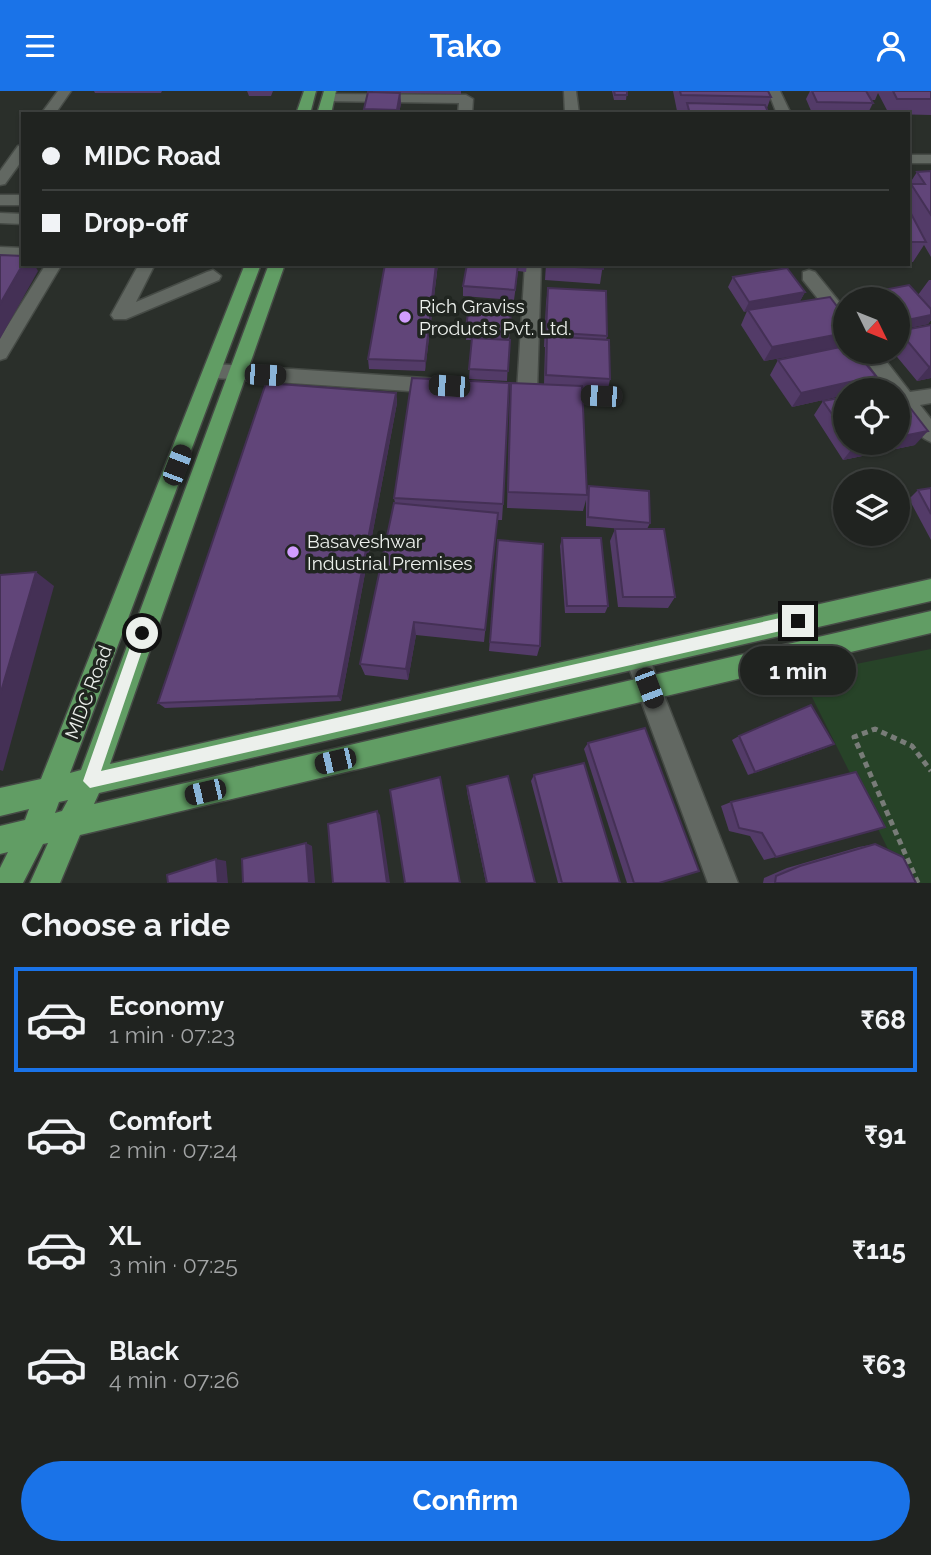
<!DOCTYPE html>
<html lang="en">
<head>
<meta charset="utf-8">
<style>
  body { margin:0; font-family:Raleway,sans-serif; background:#282b29; color:#f1f3f6; height:100vh; display:flex; flex-direction:column; font-size:26px; white-space:nowrap }
  * { box-sizing:border-box; margin:0 }
  p { font-size:23px; color:#a2a4a5 }
  .icon { flex:none; width:38px; height:38px; fill:none; stroke:currentColor; stroke-width:2; stroke-linecap:round; stroke-linejoin:round }
  .map { position:relative; height:792px; overflow:hidden }
  .drawer { display:flex; flex-direction:column; background:#202320; flex:1 }
  .drawer>* { flex:none }
  .guide { position:absolute; left:21px; top:21px; width:889px; height:154px; border-radius:0px; box-shadow:0 2px 5px #0004,0 0 0 2px #3d403e; display:grid; align-content:center; height:154px; padding:0 21px; background:#202320 }
  .needle { width:46px; rotate:133deg }
  .tools { position:absolute; left:833px; top:196px; display:grid; gap:14px }
  .tools a { display:grid; place-items:center; width:77px; height:77px; border-radius:50%; background:#202320; box-shadow:0 2px 5px #0004,0 0 0 2px #3d403e; font-size:35px }
  .end { position:absolute; width:32px; height:32px; margin:-16px; border:9px solid #ecf0ec; background:#111; box-shadow:0 0 0 4px #111 }
  .from { border-radius:50% }
  .bubble { position:absolute; height:49px; border-radius:24px; background:#202320; box-shadow:0 2px 5px #0004,0 0 0 2px #3d403e; font-size:23px; font-weight:700; line-height:49px; text-align:center }
  .car { position:absolute; width:21px; height:42px; margin:-21px -10px; border-radius:9px; box-shadow:0 0 5px 2px #0007; background:linear-gradient(#222 24%,#8ab4d8 0 40%,#222 0 76%,#8ab4d8 0 86%,#222 0) }
  .guide b { display:flex; align-items:center; gap:24px; height:66px; font-size:26px }
  .guide b+b { border-top:2px solid #3d403e }
  .guide i { width:18px; height:18px; background:#f1f3f6 }
  ul { padding:0; list-style:none }
  li { display:flex; align-items:center; gap:21px; height:105px; margin:0 14px 10px; padding:0 7px; border:4px solid transparent; border-radius:0px }
  li div { flex:1 }
  li b { display:block; font-size:26px }
  li em { font-style:normal; font-weight:700 }
  li.on { border-color:#1a73e8 }
  li>.icon { width:63px; height:63px; stroke-width:1.5 }
  h2 { padding:0 21px; font-size:32px; line-height:84px }
  .action { display:flex; gap:14px; margin-top:auto; padding:14px 21px }
  .action a { flex:1; height:80px; border-radius:42px; background:#1a73e8; color:#fff; font-size:28px; font-weight:700; line-height:80px; text-align:center }
  header { display:flex; justify-content:space-between; align-items:center; height:91px; padding:0 21px; background:#1a73e8; color:#fff; font-size:32px; font-weight:700 }
  .map>svg:first-child { display:block }
</style>
</head>
<body>
<header><svg class="icon" aria-label="menu" viewBox="0 0 24 24"><path d="M4 6h16M4 12h16M4 18h16"/></svg>Tako<svg class="icon" aria-label="person" viewBox="0 0 24 24"><circle cx="12" cy="8" r="4"/><path d="M4 21q1-7 8-7t8 7"/></svg></header>
<div class="map">
<svg width="931" height="792" viewBox="0 0 931 792">
  <rect width="100%" height="100%" fill="#2a2f2a"/>
  <!-- green -->
  <polygon fill="#274328" points="931,558 931,792 905,792 801,584"/>
  <g fill="none" stroke-linecap="round" stroke-linejoin="round">
    <!-- minor casing -->
    <g stroke="#464b46" stroke-width="3">
      <g id="minor">
        <polygon points="58,0 71,0 55,23 41,23"/>
        <polygon points="564,0 576,0 579,23 565,23"/>
        <polygon points="768,0 780,0 791,23 777,23"/>
        <polygon points="328,3 466,4 473,8 472,23 458,23 459,12 323,10 323,4"/>
        <polygon points="23,54 23,68 5,93 0,94 0,80 18,55"/>
        <rect x="908" y="64" width="23" height="8"/>
        <rect x="0" y="104" width="23" height="10"/>
        <polygon points="0,122 23,123 23,133 0,132"/>
        <polygon points="0,156 23,157 23,167 0,166"/>
        <polygon points="46,173 62,173 6,267 0,269 0,247"/>
        <polygon points="139,173 155,173 136,211 207,181 213,179 221,185 219,189 126,228 114,228 111,224"/>
        <polygon points="525,173 541,173 537,300 527,307 517,300"/>
        <polygon points="809,179 815,181 845,218 845,236 839,234 803,189 803,181"/>
        <path d="M860,261H879L910,301L931,298V312L920,314L931,328V351C914,345 898,316 898,299H887Z"/>
        <polygon points="215,273 439,288 448,295 439,302 215,287 206,280"/>
        <polygon points="555,295 601,298 611,305 601,312 555,309 545,302"/>
        <polygon points="637,554 646,558 649,566 738,792 708,792 625,566 628,558"/>
      </g>
    </g>
    <!-- major casing -->
    <g stroke="#464b46" stroke-width="3">
      <g id="major">
        <polygon points="304,0 316,0 310,23 296,23"/>
        <polygon points="324,0 336,0 331,23 317,23"/>
        <path d="M245,173H261L70,682L81,679L269,173H285L110,673L931,488V510L99,702L94,713L931,520V542L80,744L60,792H30L48,752L43,753L23,792H0V777L8,761L0,763V735L25,729L29,718L0,725V697L41,688ZM68,709L62,720L55,722L59,711Z"/>
      </g>
    </g>
    <!-- path -->
    <polyline stroke="#787c78" stroke-width="5" stroke-dasharray="6 4.5" stroke-linecap="butt" points="918,792 854,646 875,638 912,655 931,680"/>
    <!-- minor -->
    <use href="#minor" fill="#626862" fill-rule="evenodd"/>
    <!-- major -->
    <use href="#major" fill="#619d64" fill-rule="evenodd"/>
  </g>
  <!-- wall -->
  <g fill="#533b68">
    <polygon points="94,0 162,0 161,2 95,2"/>
    <polygon points="247,0 273,0 271,5 249,5"/>
    <polygon points="373,0 461,0 461,3 400,2 401,12 399,23 365,23 364,18"/>
    <polygon points="612,0 627,0 626,9 614,9"/>
    <polygon points="673,0 768,0 771,6 767,17 769,23 684,23 685,20 677,20"/>
    <polygon points="810,0 931,0 931,24 889,23 878,2 875,9 871,9 873,12 869,20 887,23 812,22 806,8"/>
    <polygon points="931,80 931,166 924,154 913,171 908,171 908,95 917,81"/>
    <polygon points="438,173 425,280 369,278 368,268"/>
    <polygon points="463,173 527,173 526,181 518,180 514,209 463,205 463,195 466,177 463,177"/>
    <polygon points="546,173 603,173 600,193 545,189"/>
    <polygon points="733,186 805,201 800,210 845,299 845,304 792,316 770,284 778,269 813,261 764,270 741,234 747,220 744,221 728,196"/>
    <polygon points="929,189 931,189 931,229 928,233 898,239 898,208 859,208 863,203 918,204"/>
    <polygon points="548,197 607,245 606,249 610,288 607,303 582,301 587,400 589,395 650,432 647,438 675,506 668,517 618,516 610,450 615,438 623,438 586,435 586,409 583,420 507,417 510,310 511,292 544,293 545,256 544,256 546,212"/>
    <polygon points="511,214 507,290 469,288 472,249 466,249 466,239"/>
    <polygon points="931,234 931,287 917,290 893,261 898,261 898,242 899,240"/>
    <polygon points="396,302 397,312 341,610 165,617 158,612"/>
    <polygon points="845,306 845,352 898,352 915,354 843,369 814,324 823,310"/>
    <polygon points="931,397 931,449 909,408 918,399"/>
    <polygon points="394,407 503,413 502,429 497,429 484,551 416,544 408,589 365,584 360,573 395,412"/>
    <polygon points="562,447 608,515 605,522 565,522 560,455"/>
    <polygon points="498,449 540,555 537,565 489,560"/>
    <polygon points="739,645 834,653 825,657 748,684 732,649"/>
    <polygon points="588,652 659,792 627,792 584,658"/>
    <polygon points="856,681 776,766 764,769 750,745 729,740 721,715 731,711"/>
    <polygon points="534,684 620,792 558,792 531,690"/>
    <polygon points="467,695 535,792 486,792 467,701"/>
    <polygon points="875,753 916,792 763,792 764,787 787,777 859,756"/>
  </g>
  <!-- shaded-wall -->
  <g fill="#443055">
    <polygon points="400,2 401,12 399,23 397,23"/>
    <polygon points="23,173 34,173 38,180 0,248 0,213"/>
    <polygon points="436,173 438,173 425,280 425,270"/>
    <polygon points="805,201 799,212 744,221 749,211"/>
    <polygon points="931,224 931,229 928,233 898,239 898,231"/>
    <polygon points="845,242 845,256 764,270 772,256"/>
    <polygon points="931,275 931,287 917,290 929,276"/>
    <polygon points="876,285 866,299 845,299 845,304 792,316 801,302"/>
    <polygon points="396,302 397,312 341,610 338,605"/>
    <polygon points="928,340 915,354 843,369 854,355 870,352 898,352 898,346"/>
    <polygon points="36,481 54,495 3,680 0,679 0,604"/>
    <polygon points="414,531 416,544 408,589 406,578"/>
    <polygon points="834,653 825,657 748,684 755,681"/>
    <polygon points="377,720 380,724 390,792 387,792"/>
    <polygon points="306,752 312,755 315,792 309,792"/>
    <polygon points="216,768 226,770 228,792 218,792"/>
  </g>
  <!-- building -->
  <g fill="#614579" stroke="#443055" stroke-width="2">
    <polygon points="614,0 627,0 627,4 615,4"/>
    <polygon points="680,0 768,0 771,6 681,4"/>
    <polygon points="812,0 866,0 873,12 817,11"/>
    <polygon points="893,0 931,0 931,8 897,8"/>
    <polygon points="368,1 400,2 397,19 364,18"/>
    <polygon points="687,12 765,14 769,23 690,23"/>
    <polygon points="865,20 885,20 887,23 867,23"/>
    <polygon points="931,80 931,124 911,93 925,93 917,81"/>
    <polygon points="908,117 926,151 908,151"/>
    <polygon points="0,164 23,165 23,173 0,213"/>
    <polygon points="385,173 436,173 425,270 368,268"/>
    <polygon points="467,173 518,173 515,199 463,195"/>
    <polygon points="547,173 603,173 603,178 547,174"/>
    <polygon points="787,177 805,201 749,211 733,186"/>
    <polygon points="909,194 931,218 931,224 898,231 898,208 868,208 863,203"/>
    <polygon points="548,197 606,200 607,245 546,241"/>
    <polygon points="830,206 845,226 845,242 772,256 748,219"/>
    <polygon points="469,212 511,214 510,241 466,239"/>
    <polygon points="931,234 931,275 929,276 899,240"/>
    <polygon points="547,245 609,249 610,288 546,284"/>
    <polygon points="472,247 510,249 508,280 469,278"/>
    <polygon points="845,255 845,261 856,261 876,285 801,302 778,269"/>
    <polygon points="412,287 509,292 503,413 394,407"/>
    <polygon points="266,292 396,302 338,605 158,612"/>
    <polygon points="511,292 582,295 587,404 508,401"/>
    <polygon points="894,296 896,299 878,299"/>
    <polygon points="898,301 928,340 898,346"/>
    <polygon points="845,306 845,342 823,310"/>
    <polygon points="852,352 870,352 854,355"/>
    <polygon points="589,395 649,400 650,432 588,426"/>
    <polygon points="931,397 931,423 918,399"/>
    <polygon points="394,412 498,422 485,539 414,531 406,578 360,573"/>
    <polygon points="615,438 664,438 675,506 623,506"/>
    <polygon points="562,447 601,447 608,515 567,515"/>
    <polygon points="498,449 543,453 540,555 490,551"/>
    <polygon points="36,481 0,604 0,484"/>
    <polygon points="811,614 834,653 755,681 739,645"/>
    <polygon points="645,637 699,780 659,792 634,792 588,652"/>
    <polygon points="584,672 620,792 562,792 534,684"/>
    <polygon points="856,681 885,736 776,766 762,742 739,737 731,711"/>
    <polygon points="508,685 535,792 487,792 467,695"/>
    <polygon points="440,686 460,792 405,792 390,699"/>
    <polygon points="377,720 387,792 333,792 328,733"/>
    <polygon points="306,752 309,792 243,792 242,768"/>
    <polygon points="875,753 903,766 916,792 775,792 776,785 800,775"/>
    <polygon points="216,768 218,792 168,792 167,784"/>
  </g>
  <!-- route -->
  <polygon fill="#ecf0ec" points="798,523 804,530 798,536 90,697 83,690 135,542 142,536 148,542 101,680"/>
  <!-- markers -->
  <g fill="#d19dfe" stroke="#202520" stroke-width="2.5">
    <circle cx="405" cy="226" r="7"/>
    <circle cx="293" cy="461" r="7"/>
  </g>
  <g text-anchor="middle" dominant-baseline="central" stroke-width="7" stroke-linejoin="round" paint-order="stroke">
    <!-- poi labels -->
    <g font-size="19" fill="#ecf0ec" stroke="#202520" text-anchor="start">
      <text x="419" y="215">Rich Graviss<tspan x="419" dy="22">Products Pvt. Ltd.</tspan></text>
      <text x="307" y="450">Basaveshwar<tspan x="307" dy="22">Industrial Premises</tspan></text>
    </g>
    <!-- street labels -->
    <g font-size="19" fill="#ecf0ec" stroke="#202520">
      <text transform="translate(88 601) rotate(-69)">MIDC Road</text>
    </g>
  </g>
</svg>
<div class="tools">
<a><svg class="needle" viewBox="-14 -14 28 28"><path d="M0-13l5 13h-10z" fill="#e53935"/><path d="M0 13l5-13h-10z" fill="#a2a4a5"/></svg></a>
<a><svg class="icon" aria-label="locate" viewBox="0 0 24 24"><circle cx="12" cy="12" r="6"/><path d="M12 2v4M12 18v4M2 12h4M18 12h4"/></svg></a>
<a><svg class="icon" aria-label="layers" viewBox="0 0 24 24"><path d="M12 4l9 5-9 5-9-5zM3 14l9 5 9-5"/></svg></a>
</div>
<i class="end from" style="left:142px;top:542px"></i>
<i class="end" style="left:798px;top:530px"></i>
<div class="bubble" style="left:740px;top:555px;width:116px">1 min</div>
<i class="car" style="left:265px;top:284px;rotate:93deg"></i>
<i class="car" style="left:449px;top:295px;rotate:274deg"></i>
<i class="car" style="left:601px;top:305px;rotate:273deg"></i>
<i class="car" style="left:177px;top:374px;rotate:21deg"></i>
<i class="car" style="left:649px;top:597px;rotate:159deg"></i>
<i class="car" style="left:335px;top:670px;rotate:257deg"></i>
<i class="car" style="left:205px;top:701px;rotate:257deg"></i>
<div class="guide">
<b><i class="from"></i>MIDC Road</b>
<b><i></i>Drop-off</b>
</div>
</div>
<section class="drawer">
<h2>Choose a ride</h2>
<ul>
<li class="on"><svg class="icon" aria-label="car" viewBox="0 0 24 24"><path d="M5 17H2v-5l4-1 3-4h7l3 4 3 1v5h-3M9 17h6M6 11h13"/><circle cx="7" cy="17" r="2"/><circle cx="17" cy="17" r="2"/></svg><div><b>Economy</b><p>1 min · 07:23</p></div><em>₹68</em></li>
<li><svg class="icon" aria-label="car" viewBox="0 0 24 24"><path d="M5 17H2v-5l4-1 3-4h7l3 4 3 1v5h-3M9 17h6M6 11h13"/><circle cx="7" cy="17" r="2"/><circle cx="17" cy="17" r="2"/></svg><div><b>Comfort</b><p>2 min · 07:24</p></div><em>₹91</em></li>
<li><svg class="icon" aria-label="car" viewBox="0 0 24 24"><path d="M5 17H2v-5l4-1 3-4h7l3 4 3 1v5h-3M9 17h6M6 11h13"/><circle cx="7" cy="17" r="2"/><circle cx="17" cy="17" r="2"/></svg><div><b>XL</b><p>3 min · 07:25</p></div><em>₹115</em></li>
<li><svg class="icon" aria-label="car" viewBox="0 0 24 24"><path d="M5 17H2v-5l4-1 3-4h7l3 4 3 1v5h-3M9 17h6M6 11h13"/><circle cx="7" cy="17" r="2"/><circle cx="17" cy="17" r="2"/></svg><div><b>Black</b><p>4 min · 07:26</p></div><em>₹63</em></li>
</ul>
<div class="action"><a>Confirm</a></div>
</section>
</body>
</html>
